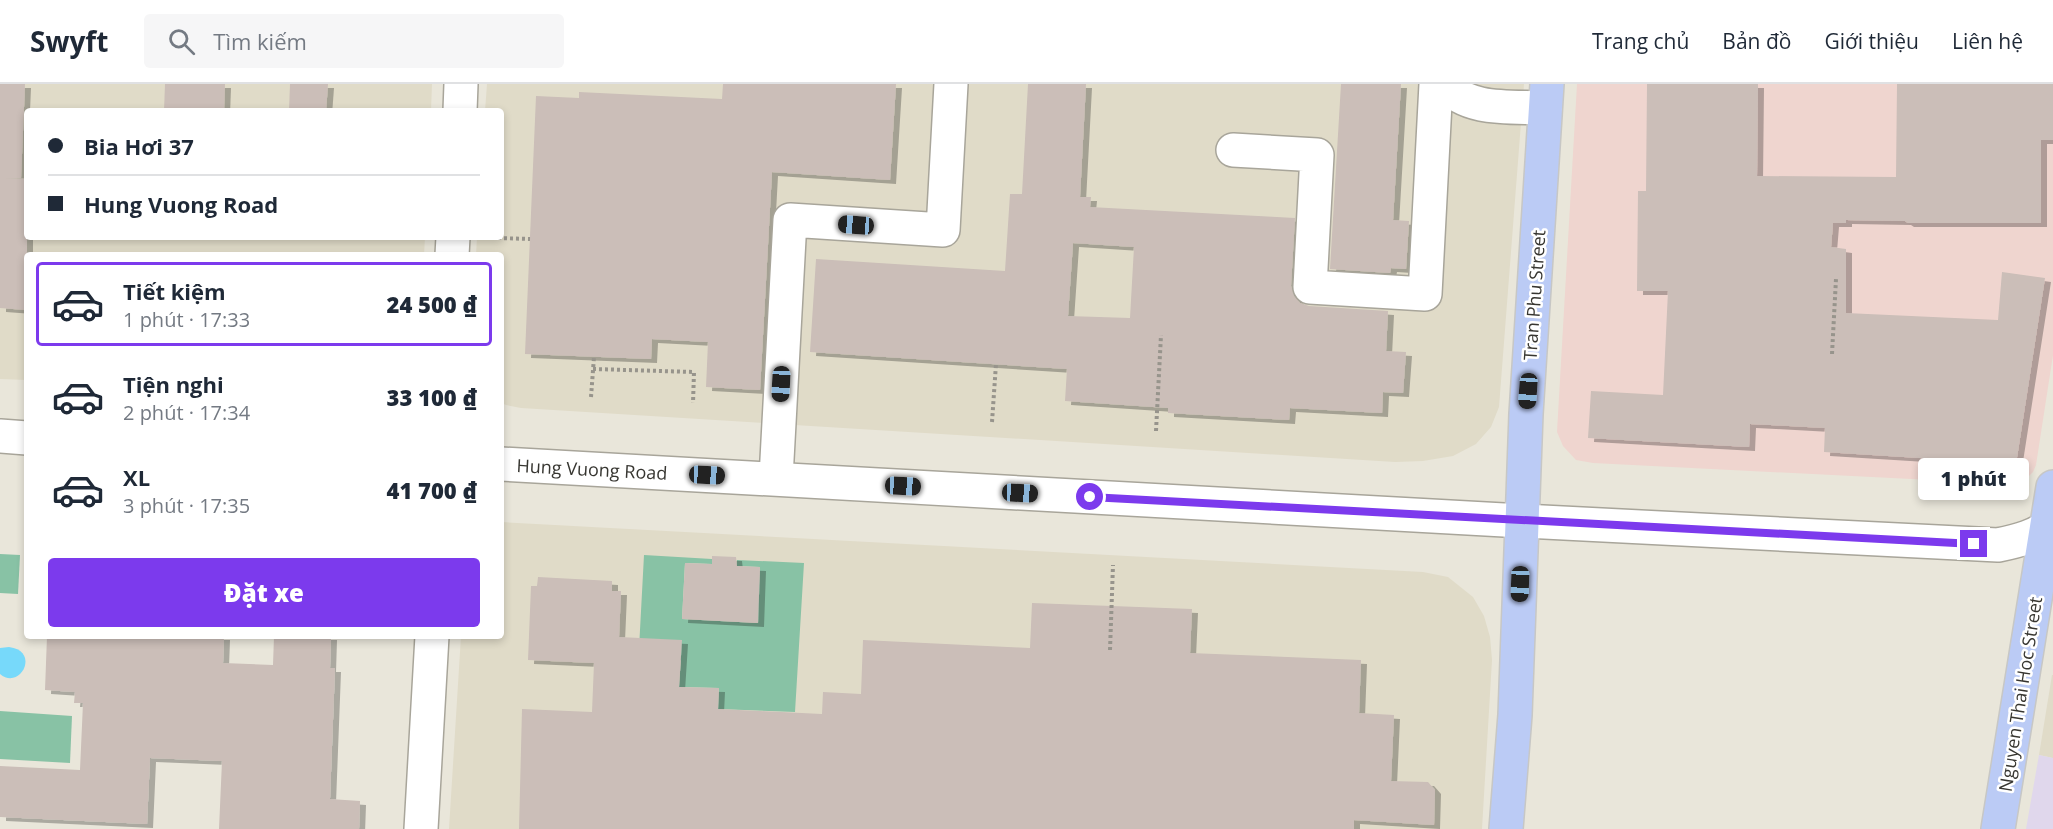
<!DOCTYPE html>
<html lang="vi">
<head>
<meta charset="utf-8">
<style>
  body { margin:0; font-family:"Open Sans",sans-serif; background:#f6f6f7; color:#1f2937; height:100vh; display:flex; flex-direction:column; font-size:22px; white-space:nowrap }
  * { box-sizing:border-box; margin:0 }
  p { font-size:20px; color:#747a83 }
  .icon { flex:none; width:33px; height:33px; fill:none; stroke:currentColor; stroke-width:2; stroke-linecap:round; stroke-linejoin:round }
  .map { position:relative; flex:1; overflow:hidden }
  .details { position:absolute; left:24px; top:168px; width:480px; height:387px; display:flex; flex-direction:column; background:#fff; border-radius:6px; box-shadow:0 3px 9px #0003 }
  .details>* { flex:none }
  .top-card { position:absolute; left:24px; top:24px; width:480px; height:132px; border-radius:6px; box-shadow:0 3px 9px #0003; display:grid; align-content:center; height:132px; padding:0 24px; background:#fff }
  .end { position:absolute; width:27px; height:27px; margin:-14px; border:8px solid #7c3aed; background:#fff; box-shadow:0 0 0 3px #fff }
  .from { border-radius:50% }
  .bubble { position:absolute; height:42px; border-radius:6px; background:#fff; box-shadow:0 3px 9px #0003; font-size:20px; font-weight:800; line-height:42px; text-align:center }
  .car { position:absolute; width:18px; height:36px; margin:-18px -9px; border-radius:8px; box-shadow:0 0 4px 2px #0007; background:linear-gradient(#222 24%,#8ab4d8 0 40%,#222 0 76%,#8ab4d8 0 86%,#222 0) }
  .top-card b { display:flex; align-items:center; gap:21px; height:57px; font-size:22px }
  .top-card b+b { border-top:2px solid #e0e1e3 }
  .top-card i { width:15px; height:15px; background:#1f2937 }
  ul { padding:10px 0 0; list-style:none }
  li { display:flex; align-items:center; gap:18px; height:84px; margin:0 12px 9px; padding:0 12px; border:3px solid transparent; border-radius:6px }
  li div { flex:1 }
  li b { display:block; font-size:22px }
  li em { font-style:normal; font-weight:800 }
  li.on { border-color:#7c3aed }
  li>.icon { width:54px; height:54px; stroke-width:1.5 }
  .cta { display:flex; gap:12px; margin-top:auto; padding:12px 24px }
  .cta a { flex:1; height:69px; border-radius:6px; background:#7c3aed; color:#fff; font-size:24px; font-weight:800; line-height:69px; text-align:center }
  header { display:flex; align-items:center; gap:36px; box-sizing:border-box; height:84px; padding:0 30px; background:#fff; border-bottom:2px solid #e0e1e3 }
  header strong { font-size:28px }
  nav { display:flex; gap:33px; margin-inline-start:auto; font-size:21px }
  .search { width:420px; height:54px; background:#f6f6f7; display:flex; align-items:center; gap:15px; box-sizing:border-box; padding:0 21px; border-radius:6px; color:#747a83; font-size:22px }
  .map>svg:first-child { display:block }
</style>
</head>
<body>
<header>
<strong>Swyft</strong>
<div class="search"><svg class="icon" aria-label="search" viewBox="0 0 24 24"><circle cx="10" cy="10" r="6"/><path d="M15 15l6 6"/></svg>Tìm kiếm</div>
<nav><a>Trang chủ</a><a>Bản đồ</a><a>Giới thiệu</a><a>Liên hệ</a></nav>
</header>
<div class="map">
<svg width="2053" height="745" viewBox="0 0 2053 745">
  <defs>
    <filter id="shadow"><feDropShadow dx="6" dy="4" stdDeviation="0" flood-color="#0004"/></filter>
  </defs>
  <rect width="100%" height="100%" fill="#e9e6da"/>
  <!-- built -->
  <g fill="#e0dbc8">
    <polygon points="0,0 432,0 431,27 27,27 27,153 425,153 424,171 27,171 27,296 0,295"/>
    <polygon points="487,0 1524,0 1499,323 1491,343 1476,360 1453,372 1423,377 1395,378 521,324 506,321 501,319 501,171 476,171 477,153 501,153 501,27 485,27"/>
    <polygon points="501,438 1423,488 1448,493 1473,513 1484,532 1490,553 1492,576 1482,745 449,745 461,552 501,552"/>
    <polygon points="2052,591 2053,591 2053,674 2039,671"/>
  </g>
  <!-- education -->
  <polygon fill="#e0d7ec" points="2039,671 2053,674 2053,745 2026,745"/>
  <!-- medical -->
  <polygon fill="#efd5cf" points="1577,0 2053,0 2053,271 2036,381 2033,388 2026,395 2018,399 2010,400 1593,379 1576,376 1563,362 1557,348"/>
  <!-- green -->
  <g fill="#88c2a5">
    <polygon points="0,470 20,471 18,510 0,509"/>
    <polygon points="644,471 712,475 712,480 685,479 682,535 757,539 760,483 736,482 737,476 804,479 795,628 718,625 719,604 679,603 681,576 637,602"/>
    <polygon points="0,627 72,632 70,679 0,675"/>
  </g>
  <!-- water -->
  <path fill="#77d9fa" d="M9,563C41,567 20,607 0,590V564Z"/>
  <!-- building -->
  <g fill="#cbbeb8" fill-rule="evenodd" filter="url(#shadow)">
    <polygon points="0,0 25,0 21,94 5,94 27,95 27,226 0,224"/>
    <polygon points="165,0 225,0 224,27 164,27"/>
    <polygon points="290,0 328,0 326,27 289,27"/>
    <polygon points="723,0 896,0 890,96 772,88 760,306 706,303 708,258 652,255 651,275 525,270 536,12 579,14 579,8 722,15"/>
    <path d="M1028,0H1086L1080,113H1091L1090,123L1295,134L1291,202L1294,212L1300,219L1309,222L1388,227L1386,267L1406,268L1403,309L1383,308L1382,329L1290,324L1289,336L1168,329V324L1065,317L1067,285L810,268L816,175L1005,187L1010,110H1022ZM1073,159L1134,163L1130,234L1068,232Z"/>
    <polygon points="1341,0 1401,0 1393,136 1409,137 1406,185 1391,184 1390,189 1330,185"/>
    <polygon points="1647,0 1758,0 1757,92 1896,93 1897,0 2053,0 2053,56 2041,56 2041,139 1908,139 1905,137 1846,136 1846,139 1833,139 1831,163 1846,165 1846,229 1998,236 2002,188 2045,194 2016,380 1824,368 1825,344 1750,340 1749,363 1588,354 1591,307 1663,311 1668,207 1637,207 1638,107 1646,107"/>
    <polygon points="712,472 736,473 737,482 760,483 758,539 682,535 685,479 712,480"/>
    <polygon points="538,493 612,497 612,507 621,507 619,553 682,556 679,603 719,604 718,625 822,630 823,608 861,610 863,556 1030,564 1032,519 1192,525 1190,569 1361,576 1359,629 1394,631 1391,697 1428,698 1435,706 1434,741 1354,736 1354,745 519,745 522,625 592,628 594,579 528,576 531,502 537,502"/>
    <polygon points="47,552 224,552 223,579 273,581 274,552 331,552 330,584 335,584 330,715 360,717 359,745 219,745 222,677 150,674 147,740 0,733 0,682 80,686 83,619 74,619 75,608 45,606"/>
  </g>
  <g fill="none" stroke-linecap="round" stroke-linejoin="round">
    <!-- minor casing -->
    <g stroke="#a8a59a" stroke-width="36">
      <g id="minor">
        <path d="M1445,0C1468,28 1512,22 1545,24"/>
        <polyline points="460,27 461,0"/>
        <polyline points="1233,66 1317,71 1310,203 1425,210 1436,0"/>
        <polyline points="452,171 453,153"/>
        <polyline points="0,352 27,354"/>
        <path d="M501,380L1522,437L1998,461C2018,457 2037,452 2053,439"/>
        <polyline points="776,394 790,136 943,146 951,0"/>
        <polyline points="421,745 432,552"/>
      </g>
    </g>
    <!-- major casing -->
    <g stroke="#c7c7c5" stroke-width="36">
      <g id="major">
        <polyline points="1506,745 1515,631 1526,330 1547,0"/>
        <polyline points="1998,745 2053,403"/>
      </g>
    </g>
    <!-- path -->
    <g stroke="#97948c" stroke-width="4" stroke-dasharray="3 3" stroke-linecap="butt">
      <polyline points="498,154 530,155"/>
      <polyline points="1832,270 1836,195"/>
      <polyline points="593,285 694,288 693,319"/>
      <polyline points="591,313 594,273"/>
      <polyline points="992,338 996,280"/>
      <polyline points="1156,347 1161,251"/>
      <polyline points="1110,566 1113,481"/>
    </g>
    <!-- minor -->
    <use href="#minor" stroke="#fff" stroke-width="33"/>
    <!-- major -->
    <use href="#major" stroke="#bbcbf5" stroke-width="33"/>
  </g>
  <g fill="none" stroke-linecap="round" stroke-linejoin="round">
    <!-- route -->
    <polyline stroke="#7c3aed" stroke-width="8" points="1090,413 1974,460"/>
  </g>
  <g text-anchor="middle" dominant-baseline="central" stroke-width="5" stroke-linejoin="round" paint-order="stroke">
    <!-- street labels -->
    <g font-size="18" fill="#373631" stroke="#fff">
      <text transform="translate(1534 211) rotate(-86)">Tran Phu Street</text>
      <text transform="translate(592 385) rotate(3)">Hung Vuong Road</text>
      <text transform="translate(2020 610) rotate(-81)">Nguyen Thai Hoc Street</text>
    </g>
  </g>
</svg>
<i class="end from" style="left:1090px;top:413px"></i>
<i class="end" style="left:1974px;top:460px"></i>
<div class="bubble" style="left:1918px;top:374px;width:111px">1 phút</div>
<i class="car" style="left:856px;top:141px;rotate:274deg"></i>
<i class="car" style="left:781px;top:300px;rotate:183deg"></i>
<i class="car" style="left:1528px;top:307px;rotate:184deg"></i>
<i class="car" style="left:707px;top:391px;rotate:93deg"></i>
<i class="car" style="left:903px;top:402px;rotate:93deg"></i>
<i class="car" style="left:1020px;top:409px;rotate:93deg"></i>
<i class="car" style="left:1520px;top:500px;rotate:182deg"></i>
<div class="top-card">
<b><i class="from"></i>Bia Hơi 37</b>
<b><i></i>Hung Vuong Road</b>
</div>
<section class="details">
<ul>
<li class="on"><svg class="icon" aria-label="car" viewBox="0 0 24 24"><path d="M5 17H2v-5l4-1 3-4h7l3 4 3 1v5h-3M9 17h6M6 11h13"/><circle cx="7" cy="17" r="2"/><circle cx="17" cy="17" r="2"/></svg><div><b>Tiết kiệm</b><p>1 phút · 17:33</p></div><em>24 500 ₫</em></li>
<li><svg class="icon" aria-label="car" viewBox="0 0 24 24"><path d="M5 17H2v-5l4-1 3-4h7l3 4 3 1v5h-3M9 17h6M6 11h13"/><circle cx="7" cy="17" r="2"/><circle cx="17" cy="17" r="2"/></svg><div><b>Tiện nghi</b><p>2 phút · 17:34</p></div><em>33 100 ₫</em></li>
<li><svg class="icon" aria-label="car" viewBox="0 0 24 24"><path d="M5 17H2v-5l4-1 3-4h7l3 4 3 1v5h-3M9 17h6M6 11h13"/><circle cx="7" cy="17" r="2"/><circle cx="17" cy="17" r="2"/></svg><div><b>XL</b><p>3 phút · 17:35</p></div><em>41 700 ₫</em></li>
</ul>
<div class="cta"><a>Đặt xe</a></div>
</section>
</div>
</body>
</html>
